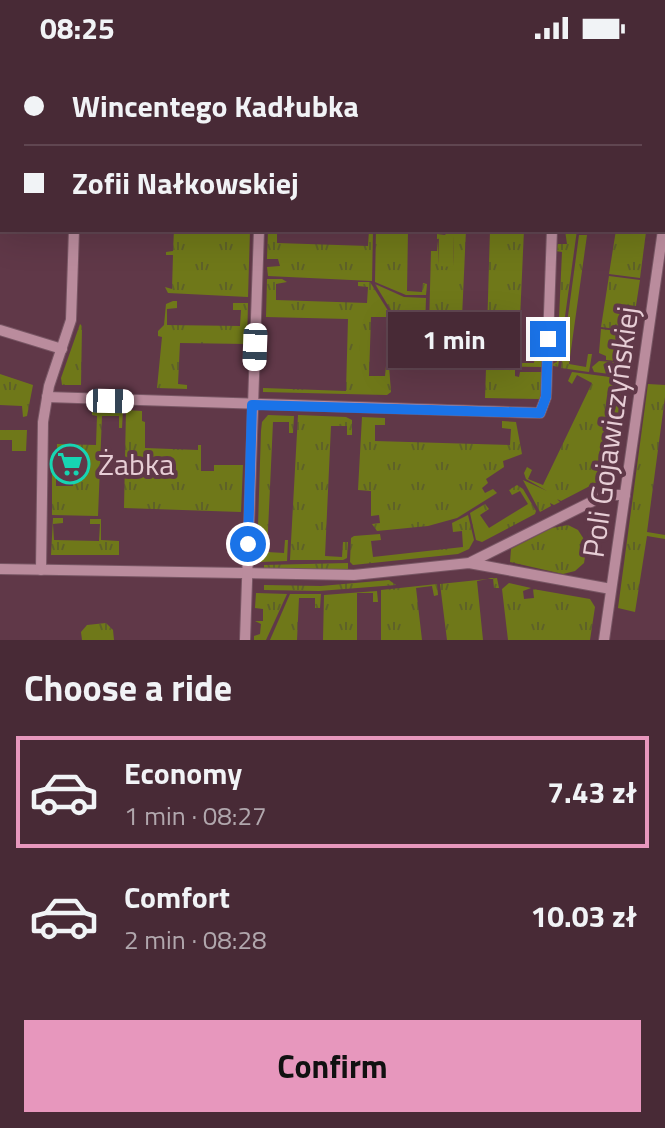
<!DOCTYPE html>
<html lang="en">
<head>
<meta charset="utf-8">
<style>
  body { margin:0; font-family:"Titillium Web",sans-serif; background:#4f323e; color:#f1f3f6; height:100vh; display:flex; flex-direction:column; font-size:30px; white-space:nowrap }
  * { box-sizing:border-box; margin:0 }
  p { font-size:26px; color:#b1a7ad }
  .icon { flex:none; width:44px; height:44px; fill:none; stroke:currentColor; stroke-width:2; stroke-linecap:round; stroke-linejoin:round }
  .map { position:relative; height:584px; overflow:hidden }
  .details { display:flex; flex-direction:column; background:#482a36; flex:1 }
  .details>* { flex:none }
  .guide { position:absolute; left:0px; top:0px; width:666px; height:176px; box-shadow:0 8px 32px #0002,0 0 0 2px #604651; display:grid; align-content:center; height:176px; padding:0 24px; background:#482a36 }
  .end { position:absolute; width:36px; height:36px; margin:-18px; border:10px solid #1a73e8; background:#fff; box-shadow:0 0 0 4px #fff }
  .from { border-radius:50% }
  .bubble { position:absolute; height:56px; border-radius:0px; background:#482a36; box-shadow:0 8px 32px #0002,0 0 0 2px #604651; font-size:26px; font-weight:700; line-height:56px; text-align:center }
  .car { position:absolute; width:24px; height:48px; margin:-24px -12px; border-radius:10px; box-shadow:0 0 6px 2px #0007; background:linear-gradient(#fff 24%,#345 0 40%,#fff 0 76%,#345 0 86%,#fff 0) }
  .guide b { display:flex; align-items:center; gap:28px; height:76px; font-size:30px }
  .guide b+b { border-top:2px solid #604651 }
  .guide i { width:20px; height:20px; background:#f1f3f6 }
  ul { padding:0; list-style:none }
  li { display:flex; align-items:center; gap:24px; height:112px; margin:0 16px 12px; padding:0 8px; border:4px solid transparent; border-radius:0px }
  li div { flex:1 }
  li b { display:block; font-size:30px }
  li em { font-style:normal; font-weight:700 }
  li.selected { border-color:#e797bd }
  li>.icon { width:72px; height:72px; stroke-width:1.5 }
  h2 { padding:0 24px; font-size:36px; line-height:96px }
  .cta { display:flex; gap:16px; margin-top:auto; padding:16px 24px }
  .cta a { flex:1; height:92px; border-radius:0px; background:#e797bd; color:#111; font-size:32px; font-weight:700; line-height:92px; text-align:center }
  .status { display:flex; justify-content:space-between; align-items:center; height:56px; padding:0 40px; background:#482a36; direction:ltr }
  .status svg { height:22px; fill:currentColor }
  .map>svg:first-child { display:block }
</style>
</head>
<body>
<div class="status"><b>08:25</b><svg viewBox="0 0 49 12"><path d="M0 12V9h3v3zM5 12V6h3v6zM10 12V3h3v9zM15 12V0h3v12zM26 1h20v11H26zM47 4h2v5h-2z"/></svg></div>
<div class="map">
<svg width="665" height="584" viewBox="0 0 665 584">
  <defs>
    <pattern id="grass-tufts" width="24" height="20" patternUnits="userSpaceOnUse" patternTransform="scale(2)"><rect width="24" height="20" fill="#6f7819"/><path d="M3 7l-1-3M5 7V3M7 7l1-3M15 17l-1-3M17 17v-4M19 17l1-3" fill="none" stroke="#5e6129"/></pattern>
  </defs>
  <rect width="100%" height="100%" fill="#603848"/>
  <!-- grass -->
  <g fill="url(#grass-tufts)">
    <polygon points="174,174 250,174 248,241 168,237 165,231 172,233 173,199 166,199 166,196 173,195"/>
    <polygon points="268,174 277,174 277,187 368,190 369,174 373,174 372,225 268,220 267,211 280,210 278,203 267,203"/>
    <polygon points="376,174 408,174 407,235 422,236 423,227 427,228 426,239 406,239 375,226"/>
    <polygon points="449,174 466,174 460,305 476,306 477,296 484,296 484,310 455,308 454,272 429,271 431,195 437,195 438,185 438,210 453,210 454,181 437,183 437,178 445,179"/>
    <polygon points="490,174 524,174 518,307 534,307 535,297 543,298 542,311 486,310"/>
    <polygon points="565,174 577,174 558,311 550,309 557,306 562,196 555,195 558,188 567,188"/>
    <polygon points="616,174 646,176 640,222 609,218"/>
    <polygon points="579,179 587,179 569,308 586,311 588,298 592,298 589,316 561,312"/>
    <polygon points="609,220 640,224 632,275 601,271"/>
    <polygon points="267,223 282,223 287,226 276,228 276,244 367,247 368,231 358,230 358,226 370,226 392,261 391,271 387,271 387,261 371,261 369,320 385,320 386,310 389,310 391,336 387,339 263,336 263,332 346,335 348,263 266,261"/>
    <polygon points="375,228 404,241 426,242 425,271 395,270 395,261"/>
    <polygon points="173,245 177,245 177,252 167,253 167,269 240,270 241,254 233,254 233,247 248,247 247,288 180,287 178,328 187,329 187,333 157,332 162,281 158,280 158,275 164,269 166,248"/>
    <polygon points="80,268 82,270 81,329 62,329 61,322"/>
    <polygon points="601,273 632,277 628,306 606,304 606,300 599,297"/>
    <polygon points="599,305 628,307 626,320 594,316 592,311"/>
    <polygon points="486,313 515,313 515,320 519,321 520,316 542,316 542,340 540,343 485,342"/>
    <polygon points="572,316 625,323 613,418 561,445 557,443 560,446 554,449 550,447 551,450 540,456 523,424 547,435 526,423 524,417 527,411 532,414 528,423 543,429 592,327 577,319 572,328 568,325"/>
    <polygon points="0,318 33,329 27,360 23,361 22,350 0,349"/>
    <polygon points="648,328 665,329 665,341 647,476 665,479 665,483 647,480 635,556 618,552"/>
    <polygon points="92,353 123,354 122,372 119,372 119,360 102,360 98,460 52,459 52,410 56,410 56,430 73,430 75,397 57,396 57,388 96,389 97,360 92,359"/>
    <polygon points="126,354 142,355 142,365 145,366 145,392 198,394 198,389 201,389 201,415 214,415 214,409 243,409 241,456 124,452"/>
    <polygon points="268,359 294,360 293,377 289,377 289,366 273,366 267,496 284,497 285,484 288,484 287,505 260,506 257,502 261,375 262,366"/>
    <polygon points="298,359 346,361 352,364 352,379 347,379 347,370 331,370 325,500 342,501 343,486 348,486 347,502 343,504 290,504"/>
    <polygon points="362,361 385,362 385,369 375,369 375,385 510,389 511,373 502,372 502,365 516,366 522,398 503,405 504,411 486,423 488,427 482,432 485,437 493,433 497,437 457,462 428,470 377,475 372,468 380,467 379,459 371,460 371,435 358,434"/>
    <polygon points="0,374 27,374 26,395 12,395 12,384 0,384"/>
    <polygon points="517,429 523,433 536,455 535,458 482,486 476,484 470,457 485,448 489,453 480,459 489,472 528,448 520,435 512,439 509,434"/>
    <polygon points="468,459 474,484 469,493 458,498 353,509 350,506 351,482 354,480 380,478 381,484 371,485 373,501 463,491 462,475 453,476 452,467"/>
    <polygon points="53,462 63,462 63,467 53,468 54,484 99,485 100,468 90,468 90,463 101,463 101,484 119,485 119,499 51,499"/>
    <polygon points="568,469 578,474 587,488 584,507 575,515 563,518 510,506 511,493 552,472"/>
    <polygon points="348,507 348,513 264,513 264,509"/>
    <polygon points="493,522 477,525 483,584 447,584 440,528 497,522 499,532 494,532"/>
    <polygon points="389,524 396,529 319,535 264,534 264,529 321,530"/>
    <polygon points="509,527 531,532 523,535 524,543 534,542 533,533 590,543 595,551 590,584 508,584 502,533"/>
    <polygon points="437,528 438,539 434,540 432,530 416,532 422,584 381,584 381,534"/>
    <polygon points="377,535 378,546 373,546 373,537 357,537 357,584 323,584 324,539"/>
    <polygon points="256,537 287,538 266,584 254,584 254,580 260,578 261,568 255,565 263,565 263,553 255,552"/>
    <polygon points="290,538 321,538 320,552 315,552 315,542 299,542 297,584 270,584"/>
    <polygon points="106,567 113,574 114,584 82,584 81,576 87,569"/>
  </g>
  <!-- park -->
  <polygon fill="#6f7819" points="439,180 454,181 453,211 438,210"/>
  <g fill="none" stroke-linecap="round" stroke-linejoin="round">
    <!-- minor casing -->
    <g stroke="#785664" stroke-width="12">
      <g id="minor">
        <polyline points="368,0 368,2"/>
        <polyline points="78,2 78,0"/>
        <polyline points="264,2 264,0"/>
        <polyline points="664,165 665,158"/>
        <polyline points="0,274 62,293"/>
        <polyline points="47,341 540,357 546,341 552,174"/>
        <polyline points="471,506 599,442 610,439 625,439"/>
        <polyline points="0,513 354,519 469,507 611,533"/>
        <polyline points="41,514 43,366 49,330 71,264 74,174"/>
        <polyline points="245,584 259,174"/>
        <polyline points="604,584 663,174"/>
      </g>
    </g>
    <!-- minor -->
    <use href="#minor" stroke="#ba8c9d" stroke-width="10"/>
  </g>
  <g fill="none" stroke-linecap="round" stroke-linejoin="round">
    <!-- route -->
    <polyline stroke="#1a73e8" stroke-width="10" points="248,488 252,349 540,357 546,341 548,283"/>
  </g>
  <!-- icons -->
  <defs>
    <g id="supermarket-ring" transform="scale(2)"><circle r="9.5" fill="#603848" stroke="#17d5b2" stroke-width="1.5"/><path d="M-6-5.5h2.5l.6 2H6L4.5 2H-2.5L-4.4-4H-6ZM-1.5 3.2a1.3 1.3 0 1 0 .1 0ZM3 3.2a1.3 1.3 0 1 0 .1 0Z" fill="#17d5b2"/></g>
  </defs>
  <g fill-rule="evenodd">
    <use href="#supermarket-ring" x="70" y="408"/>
  </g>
  <g text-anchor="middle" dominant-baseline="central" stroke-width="8" stroke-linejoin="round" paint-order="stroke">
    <!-- street labels -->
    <g font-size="30" fill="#e7ced6" stroke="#603848">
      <text transform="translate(610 376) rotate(-82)">Poli Gojawiczyńskiej</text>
    </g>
    <!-- poi labels -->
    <g font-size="30" fill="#e7ced6" stroke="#603848" text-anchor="start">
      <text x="98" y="408">Żabka</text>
    </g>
  </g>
</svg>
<i class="end from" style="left:248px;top:488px"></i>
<i class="end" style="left:548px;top:283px"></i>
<div class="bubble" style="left:388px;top:256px;width:132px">1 min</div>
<i class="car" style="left:255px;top:291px;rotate:182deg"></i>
<i class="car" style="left:110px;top:345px;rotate:91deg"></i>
<div class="guide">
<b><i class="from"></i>Wincentego Kadłubka</b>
<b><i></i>Zofii Nałkowskiej</b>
</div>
</div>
<section class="details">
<h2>Choose a ride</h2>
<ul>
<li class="selected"><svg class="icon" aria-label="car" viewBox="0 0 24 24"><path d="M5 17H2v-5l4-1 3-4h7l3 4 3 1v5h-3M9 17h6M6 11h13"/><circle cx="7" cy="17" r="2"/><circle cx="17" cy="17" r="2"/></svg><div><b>Economy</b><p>1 min · 08:27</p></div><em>7.43 zł</em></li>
<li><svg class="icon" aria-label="car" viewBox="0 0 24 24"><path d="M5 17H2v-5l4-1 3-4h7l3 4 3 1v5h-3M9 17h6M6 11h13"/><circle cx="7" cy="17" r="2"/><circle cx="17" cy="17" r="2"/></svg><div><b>Comfort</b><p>2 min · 08:28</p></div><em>10.03 zł</em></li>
</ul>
<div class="cta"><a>Confirm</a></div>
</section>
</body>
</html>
